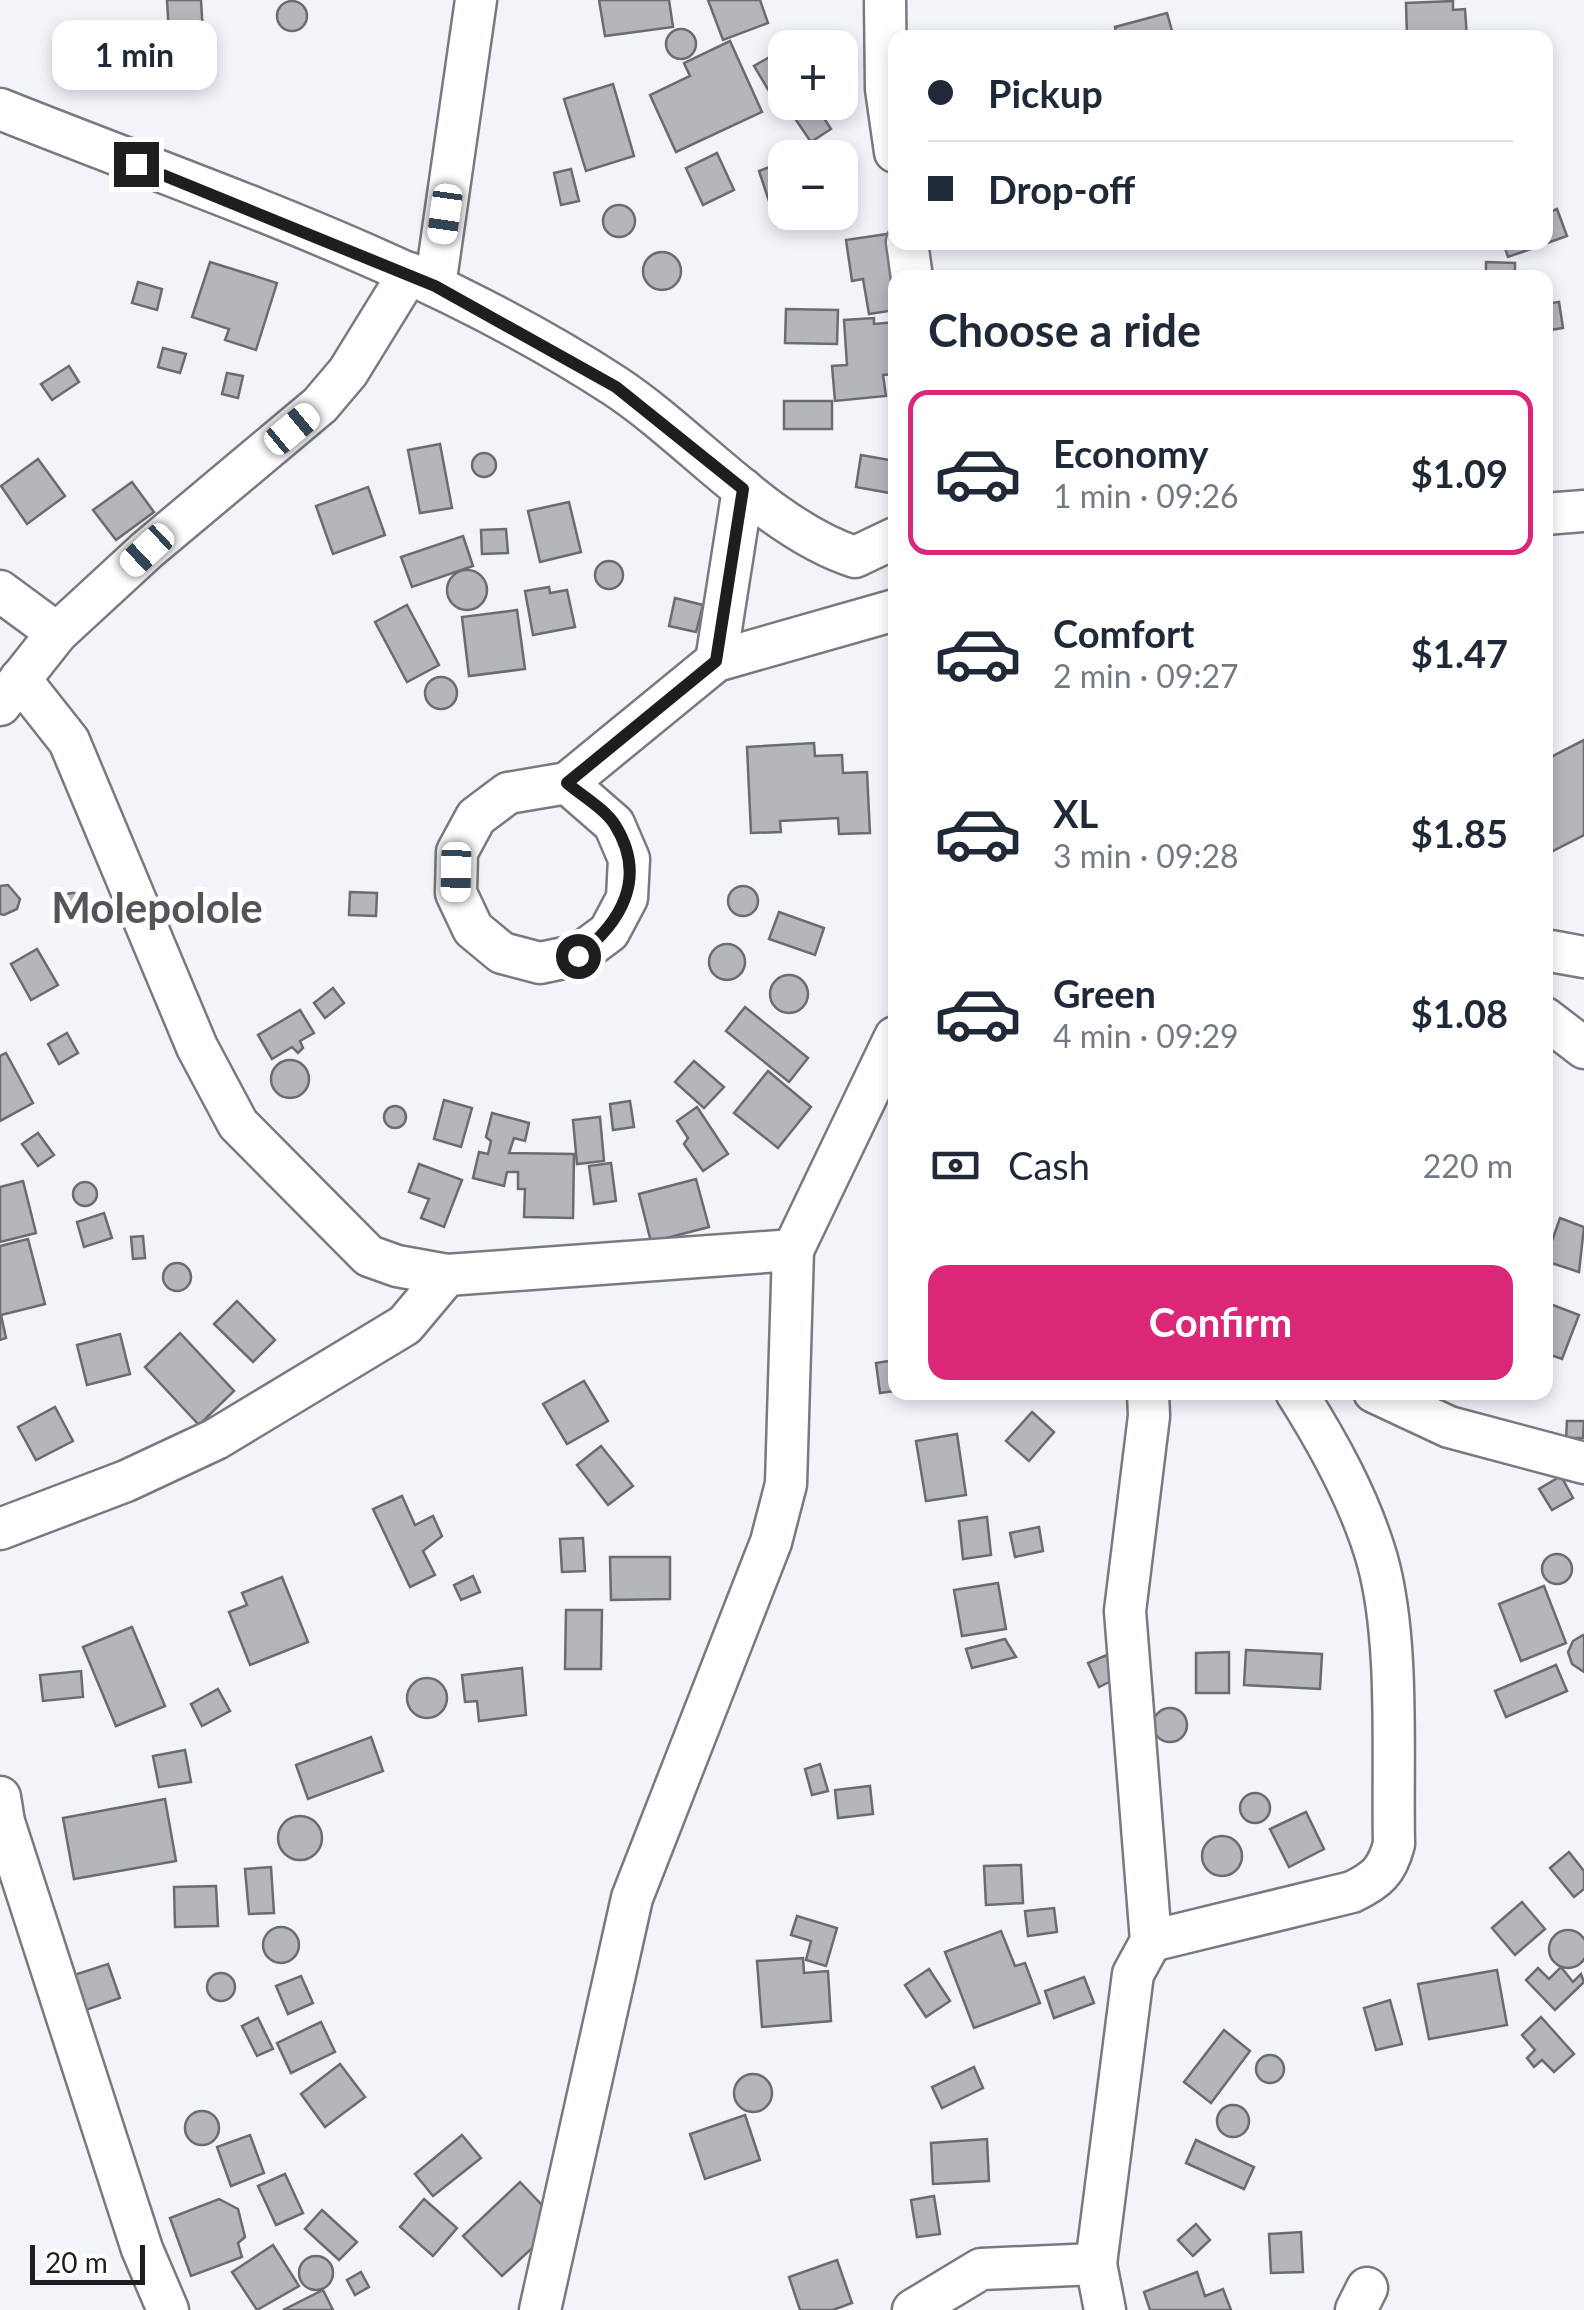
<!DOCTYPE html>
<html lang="en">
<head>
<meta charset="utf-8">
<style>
  body { margin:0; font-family:Lato,sans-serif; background:#f2f2f3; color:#1f2937; height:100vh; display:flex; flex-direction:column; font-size:38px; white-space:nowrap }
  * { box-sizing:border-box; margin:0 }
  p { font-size:32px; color:#747a83 }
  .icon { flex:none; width:55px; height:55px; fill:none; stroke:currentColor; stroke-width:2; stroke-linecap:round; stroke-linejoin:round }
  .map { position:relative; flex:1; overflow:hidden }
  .side { position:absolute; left:888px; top:270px; width:665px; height:1130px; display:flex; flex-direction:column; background:#fff; border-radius:20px; box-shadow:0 5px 15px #0003 }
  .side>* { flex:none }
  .top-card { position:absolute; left:888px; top:30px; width:665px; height:220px; border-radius:20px; box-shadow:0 5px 15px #0003; display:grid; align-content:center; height:220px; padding:0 40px; background:#fff }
  .tools { position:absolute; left:768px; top:30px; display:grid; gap:20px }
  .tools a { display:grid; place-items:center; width:90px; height:90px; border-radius:20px; background:#fff; box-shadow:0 5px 15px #0003; font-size:50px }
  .scale { position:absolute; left:30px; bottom:25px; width:115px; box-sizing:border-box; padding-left:10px; border:5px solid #1e1e21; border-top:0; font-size:28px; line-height:35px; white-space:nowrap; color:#1e1e21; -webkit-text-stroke:8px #fff; paint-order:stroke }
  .end { position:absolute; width:45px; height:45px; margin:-22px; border:12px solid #1e1e21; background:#fff; box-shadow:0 0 0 5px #fff }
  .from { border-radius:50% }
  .bubble { position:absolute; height:70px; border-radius:20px; background:#fff; box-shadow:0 5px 15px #0003; font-size:32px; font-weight:700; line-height:70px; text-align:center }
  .car { position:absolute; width:30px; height:60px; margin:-30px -15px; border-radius:12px; box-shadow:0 0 8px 2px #0007; background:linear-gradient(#fff 24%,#345 0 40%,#fff 0 76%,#345 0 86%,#fff 0) }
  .top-card b { display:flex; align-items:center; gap:35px; height:95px; font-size:38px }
  .top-card b+b { border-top:2px solid #e0e1e3 }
  .top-card i { width:25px; height:25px; background:#1f2937 }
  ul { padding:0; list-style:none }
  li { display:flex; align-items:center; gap:30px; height:165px; margin:0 20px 15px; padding:0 20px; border:5px solid transparent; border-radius:20px }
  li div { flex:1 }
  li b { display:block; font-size:38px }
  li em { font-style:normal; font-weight:700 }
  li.active { border-color:#db2777 }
  li>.icon { width:90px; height:90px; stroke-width:1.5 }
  h2 { padding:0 40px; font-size:45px; line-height:120px }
  .pay { display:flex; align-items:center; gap:25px; height:110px; padding:0 40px; font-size:38px }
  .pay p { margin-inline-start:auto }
  .button { display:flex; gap:20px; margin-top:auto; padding:20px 40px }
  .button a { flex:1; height:115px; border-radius:20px; background:#db2777; color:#fff; font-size:40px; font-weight:700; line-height:115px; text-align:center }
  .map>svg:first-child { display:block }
</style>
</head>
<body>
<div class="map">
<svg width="1584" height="2310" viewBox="0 0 1584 2310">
  <rect width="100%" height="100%" fill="#f3f3fa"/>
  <!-- building -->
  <g fill="#b5b5bc" stroke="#6b6b71" stroke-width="2.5">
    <polygon points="167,0 201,0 204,50 170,52"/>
    <polygon points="599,0 669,0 673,27 605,36"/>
    <polygon points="708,0 760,0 768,23 723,40"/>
    <polygon points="1453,1 1453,10 1465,9 1467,38 1407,38 1406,3"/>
    <circle cx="292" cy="16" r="15"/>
    <polygon points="1167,13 1174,38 1117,38 1115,27"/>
    <circle cx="681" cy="44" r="15"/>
    <polygon points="730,41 762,112 676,152 650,95 690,76 684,63"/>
    <polygon points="778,52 785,64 785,95 775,101 754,66"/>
    <polygon points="613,84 634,156 586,171 564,99"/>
    <polygon points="814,103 831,129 811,142 794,117"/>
    <polygon points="836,144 855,198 840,203 840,158 796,158"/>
    <polygon points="717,153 734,190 703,205 686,168"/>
    <polygon points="785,161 785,212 814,212 777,225 759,171"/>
    <polygon points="571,169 579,201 561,205 554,173"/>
    <circle cx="619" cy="221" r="16"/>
    <polygon points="1557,209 1567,236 1508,257 1503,242 1545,242 1545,214"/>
    <polygon points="887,234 895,310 869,314 863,279 852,281 846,240"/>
    <circle cx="662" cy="271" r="19"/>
    <polygon points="210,262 277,283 256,350 225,340 229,329 192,317"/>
    <polygon points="1486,262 1515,263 1515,278 1486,278"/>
    <polygon points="138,282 162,289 157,310 132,303"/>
    <polygon points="1559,302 1563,328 1545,331 1545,304"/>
    <polygon points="786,309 838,310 837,344 785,343"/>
    <polygon points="874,318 874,324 895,322 895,374 883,375 886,396 835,401 832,366 847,365 844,320"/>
    <polygon points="163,348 186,354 180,373 158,367"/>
    <polygon points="69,366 79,382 52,400 41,384"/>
    <polygon points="227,373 243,376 238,398 222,394"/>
    <rect x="784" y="401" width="48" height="28"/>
    <polygon points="440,444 452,508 420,513 408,450"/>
    <circle cx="484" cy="465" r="12"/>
    <polygon points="861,455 895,461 895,494 856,487"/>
    <polygon points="38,459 65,496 27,524 1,486"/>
    <polygon points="132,482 154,512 116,540 93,510"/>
    <polygon points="368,487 385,535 333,554 316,506"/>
    <polygon points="569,502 581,552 540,562 528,511"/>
    <polygon points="506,529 508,553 482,554 481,530"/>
    <polygon points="463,536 473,566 412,587 401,557"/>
    <circle cx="609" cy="575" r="14"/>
    <circle cx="467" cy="590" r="20"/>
    <polygon points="549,587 550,593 567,590 575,627 533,635 525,591"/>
    <polygon points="675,598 703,605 696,632 669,626"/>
    <polygon points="407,605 439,665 407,682 375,622"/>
    <polygon points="517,610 525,669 469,676 462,617"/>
    <circle cx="441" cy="693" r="16"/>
    <polygon points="1584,740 1584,835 1545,855 1545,760"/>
    <polygon points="814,743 815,756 842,755 843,773 867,772 870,833 839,834 838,818 780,821 781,832 751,833 747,747"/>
    <polygon points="8,885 20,899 17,909 4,915 0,914 0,886"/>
    <circle cx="743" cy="901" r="15"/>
    <polygon points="350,892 377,893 376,916 349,915"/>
    <circle cx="73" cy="907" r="14"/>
    <polygon points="779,912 824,928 815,955 769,939"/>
    <circle cx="727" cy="962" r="18"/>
    <polygon points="37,949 58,985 31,1000 11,964"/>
    <circle cx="789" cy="994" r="19"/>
    <polygon points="333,988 344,1003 325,1018 314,1003"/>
    <polygon points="745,1007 808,1058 789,1082 726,1031"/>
    <polygon points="300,1010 314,1033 300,1041 303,1048 298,1053 292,1047 272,1059 258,1035"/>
    <polygon points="67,1033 78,1053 59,1064 48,1044"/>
    <polygon points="6,1053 33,1103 0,1121 0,1056"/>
    <circle cx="290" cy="1079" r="19"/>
    <polygon points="694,1061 724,1087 704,1108 675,1082"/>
    <polygon points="768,1071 811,1107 778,1148 734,1113"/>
    <polygon points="444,1100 472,1108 461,1147 434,1139"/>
    <polygon points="630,1101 634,1127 613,1130 610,1104"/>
    <circle cx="395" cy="1117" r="11"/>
    <polygon points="697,1107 728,1154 703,1171 684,1144 688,1138 677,1121"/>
    <polygon points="492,1113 529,1123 525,1141 514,1138 509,1153 574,1154 573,1218 524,1217 525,1189 518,1189 518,1172 507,1172 504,1186 473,1178 479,1152 488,1154 491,1141 486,1137"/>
    <polygon points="600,1117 604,1161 577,1164 573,1120"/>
    <polygon points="38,1133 54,1155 38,1166 22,1144"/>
    <polygon points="611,1163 616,1201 594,1204 589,1166"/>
    <polygon points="419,1164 462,1180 444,1227 421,1218 429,1199 409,1192"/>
    <polygon points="696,1179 709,1227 651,1242 639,1194"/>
    <polygon points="23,1181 36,1233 0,1242 0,1187"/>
    <circle cx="85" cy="1194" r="12"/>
    <polygon points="104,1213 112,1238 84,1247 77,1222"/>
    <polygon points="1560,1218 1584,1227 1579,1272 1545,1261"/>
    <polygon points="143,1236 145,1258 133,1259 131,1237"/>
    <polygon points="28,1239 45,1304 1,1315 6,1338 0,1340 0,1246"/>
    <circle cx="177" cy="1277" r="14"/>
    <polygon points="237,1301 275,1340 253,1362 214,1324"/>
    <polygon points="1545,1302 1579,1315 1562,1359 1545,1353"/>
    <polygon points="180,1333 234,1391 199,1425 145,1367"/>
    <polygon points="120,1334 130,1374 87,1385 77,1345"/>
    <polygon points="895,1360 895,1391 880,1393 876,1363"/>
    <polygon points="584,1381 608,1421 567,1444 543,1404"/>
    <polygon points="55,1407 73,1441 36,1460 18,1427"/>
    <polygon points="1032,1412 1054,1432 1029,1461 1006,1441"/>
    <polygon points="1567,1421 1584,1421 1583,1438 1566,1438"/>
    <polygon points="957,1434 966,1495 926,1501 916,1441"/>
    <polygon points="601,1446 633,1486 608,1505 577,1465"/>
    <polygon points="1561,1476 1573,1498 1552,1510 1539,1489"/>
    <polygon points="402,1496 415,1525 433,1516 442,1536 423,1551 435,1575 410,1587 373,1509"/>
    <polygon points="987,1517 991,1555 963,1559 959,1521"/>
    <polygon points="1039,1527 1043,1551 1015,1557 1010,1533"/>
    <polygon points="583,1538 585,1571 562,1572 560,1539"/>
    <circle cx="1557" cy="1569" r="15"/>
    <polygon points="610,1557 670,1557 670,1599 611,1600"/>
    <polygon points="473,1576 480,1592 461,1600 454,1585"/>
    <polygon points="282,1577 308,1642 250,1665 229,1612 247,1605 242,1593"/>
    <polygon points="998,1583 1006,1629 962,1636 954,1590"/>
    <polygon points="1544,1586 1566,1643 1521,1661 1499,1604"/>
    <polygon points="566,1610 602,1610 601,1669 565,1669"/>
    <polygon points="132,1627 165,1706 116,1726 83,1647"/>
    <polygon points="1583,1635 1584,1635 1584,1672 1572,1664 1568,1652 1573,1641"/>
    <polygon points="1005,1639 1016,1657 972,1668 966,1649"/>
    <polygon points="1246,1650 1322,1654 1320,1689 1244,1685"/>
    <polygon points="1229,1652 1229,1693 1196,1693 1196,1653"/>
    <polygon points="1107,1655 1117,1678 1099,1687 1088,1663"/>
    <polygon points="1556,1665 1567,1691 1506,1717 1495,1691"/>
    <polygon points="522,1668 526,1715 479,1721 477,1701 465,1702 462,1675"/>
    <polygon points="81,1671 83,1697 43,1701 40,1675"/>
    <circle cx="427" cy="1698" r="20"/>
    <polygon points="218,1689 230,1711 202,1726 191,1704"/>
    <circle cx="1170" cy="1725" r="17"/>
    <polygon points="371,1737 383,1771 308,1799 296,1765"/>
    <polygon points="185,1750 191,1782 159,1787 153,1756"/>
    <polygon points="820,1764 828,1791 812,1795 805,1769"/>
    <polygon points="870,1786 873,1814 838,1818 835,1790"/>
    <circle cx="1255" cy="1808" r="15"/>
    <polygon points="165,1799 176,1861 74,1879 63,1818"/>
    <polygon points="1306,1812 1324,1849 1289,1867 1270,1829"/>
    <circle cx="300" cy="1838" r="22"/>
    <circle cx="1222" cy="1856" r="20"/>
    <polygon points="1569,1852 1584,1871 1584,1889 1574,1897 1550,1868"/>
    <polygon points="1021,1865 1023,1903 986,1905 984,1866"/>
    <polygon points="271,1867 274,1913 249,1914 245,1869"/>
    <polygon points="216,1886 218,1926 175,1927 174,1887"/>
    <polygon points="1522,1902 1545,1929 1515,1955 1492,1928"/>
    <polygon points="1054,1908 1057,1932 1028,1936 1025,1911"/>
    <polygon points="797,1916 837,1928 826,1966 806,1960 811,1941 791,1935"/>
    <circle cx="281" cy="1945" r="18"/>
    <circle cx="1568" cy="1949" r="19"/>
    <polygon points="1001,1931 1015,1966 1025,1963 1040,2003 974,2028 945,1952"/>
    <polygon points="803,1958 804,1973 828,1971 831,2021 762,2027 757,1961"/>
    <polygon points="108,1964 120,1998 83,2011 71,1976"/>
    <polygon points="1561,1967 1573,1982 1581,1974 1584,1982 1555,2010 1526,1980 1538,1968 1549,1979"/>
    <polygon points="929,1969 950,2001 926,2017 905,1985"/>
    <polygon points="1497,1970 1507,2025 1429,2039 1418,1984"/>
    <circle cx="221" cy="1987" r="14"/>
    <polygon points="301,1976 313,2003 288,2014 276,1986"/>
    <polygon points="1084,1977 1094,2003 1054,2018 1045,1991"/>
    <polygon points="1390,2000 1402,2044 1376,2050 1364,2008"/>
    <polygon points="1541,2017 1574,2054 1554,2072 1542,2060 1534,2067 1527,2058 1535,2050 1522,2035"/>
    <polygon points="258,2018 273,2049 257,2056 242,2026"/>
    <polygon points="321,2022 335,2052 291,2073 277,2043"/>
    <polygon points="1224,2030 1250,2051 1211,2103 1184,2082"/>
    <circle cx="1270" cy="2069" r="14"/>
    <polygon points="340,2064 365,2097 325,2127 301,2094"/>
    <polygon points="974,2067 983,2088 942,2108 932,2087"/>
    <circle cx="753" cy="2093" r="19"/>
    <circle cx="1233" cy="2121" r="16"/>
    <circle cx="202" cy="2128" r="17"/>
    <polygon points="745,2115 760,2160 705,2179 690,2134"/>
    <polygon points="250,2135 264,2173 231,2186 217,2147"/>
    <polygon points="462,2135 481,2158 433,2196 415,2174"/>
    <polygon points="987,2139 989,2181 933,2184 931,2143"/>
    <polygon points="1196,2140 1254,2167 1244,2189 1186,2163"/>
    <polygon points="285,2174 303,2213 276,2225 258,2186"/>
    <polygon points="520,2182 559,2223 502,2276 463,2236"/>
    <polygon points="934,2196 940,2234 917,2237 911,2200"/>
    <polygon points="219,2199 238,2209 245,2237 238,2243 242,2257 191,2276 170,2218"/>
    <polygon points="424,2199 457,2228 433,2256 400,2227"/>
    <polygon points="322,2210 357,2242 339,2260 305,2229"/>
    <polygon points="1196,2224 1210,2240 1193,2256 1178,2240"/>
    <polygon points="1301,2232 1303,2272 1271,2273 1269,2234"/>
    <polygon points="273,2245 299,2286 257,2310 232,2272"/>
    <circle cx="316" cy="2273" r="17"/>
    <polygon points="837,2260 852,2303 833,2310 800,2310 789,2277"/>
    <polygon points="361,2272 369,2287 355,2295 347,2280"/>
    <polygon points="1197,2272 1205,2296 1223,2289 1231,2310 1150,2310 1144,2292"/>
    <polygon points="323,2290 333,2310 283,2310"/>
  </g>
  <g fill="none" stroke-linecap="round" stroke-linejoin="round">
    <!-- minor casing -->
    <g stroke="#79797f" stroke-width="45">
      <g id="minor">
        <polyline points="885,0 886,89 895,152"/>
        <path d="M0,109C207,192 427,263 615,386C691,436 768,529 855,557L895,538"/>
        <polyline points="907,242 912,278"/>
        <polyline points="435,286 476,0"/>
        <polyline points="1545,514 1584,511"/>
        <polyline points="0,591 57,633"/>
        <polyline points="716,661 743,489"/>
        <polyline points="20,679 69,741 197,1047 238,1124 369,1256 397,1266 447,1275 793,1250"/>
        <polyline points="0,705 57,633 147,550 320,405 348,372 409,273"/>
        <polyline points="567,783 614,824 629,859 627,898 609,932 578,955 540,963 502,953 473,929 456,893 457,852 476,817 508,793 567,783 716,661 895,610"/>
        <polyline points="1545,950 1584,957"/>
        <polyline points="1545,1018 1584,1048"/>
        <polyline points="1374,1392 1449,1427 1584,1463"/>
        <polyline points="0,1529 126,1481 216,1439 405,1325 447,1275"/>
        <polyline points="0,1797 4,1822 142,2249 168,2310"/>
        <path d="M1151,1941L1352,1892C1377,1880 1387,1871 1394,1844C1392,1758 1400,1640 1377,1559C1360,1500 1329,1444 1296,1392"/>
        <polyline points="540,2310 632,1898 771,1542 786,1484 793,1250 895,1037"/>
        <polyline points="913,2310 981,2269 1096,2264"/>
        <polyline points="1105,2310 1096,2264 1133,1974 1151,1941 1125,1611 1149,1416 1148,1392"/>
        <polyline points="1356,2310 1367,2288"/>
      </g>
    </g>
    <!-- minor -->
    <use href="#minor" stroke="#fff" stroke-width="40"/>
  </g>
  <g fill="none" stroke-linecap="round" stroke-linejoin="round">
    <!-- route -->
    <path stroke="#1e1e21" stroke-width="12" d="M136,164L435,286L616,387L743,489L716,661L567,783C582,796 605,809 615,825C648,878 621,923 578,956"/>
  </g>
  <g text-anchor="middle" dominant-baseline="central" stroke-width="10" stroke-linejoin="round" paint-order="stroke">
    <!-- district labels -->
    <g font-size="42" font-weight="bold" fill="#54555a" stroke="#fff">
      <text x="157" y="907">Molepolole</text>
    </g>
  </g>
</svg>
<div class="tools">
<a>+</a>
<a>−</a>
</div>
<div class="scale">20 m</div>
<i class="end from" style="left:578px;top:956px"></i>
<i class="end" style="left:136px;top:164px"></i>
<div class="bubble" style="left:52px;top:20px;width:165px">1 min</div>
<i class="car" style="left:445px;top:214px;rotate:188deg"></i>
<i class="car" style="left:292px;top:429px;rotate:50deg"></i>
<i class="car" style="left:147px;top:550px;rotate:227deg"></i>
<i class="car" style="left:456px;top:872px;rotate:181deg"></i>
<div class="top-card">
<b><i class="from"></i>Pickup</b>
<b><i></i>Drop-off</b>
</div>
<section class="side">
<h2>Choose a ride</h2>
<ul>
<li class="active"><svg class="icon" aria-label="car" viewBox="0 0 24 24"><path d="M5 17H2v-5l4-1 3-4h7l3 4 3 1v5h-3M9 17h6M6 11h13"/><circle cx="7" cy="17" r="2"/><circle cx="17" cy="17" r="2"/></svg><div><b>Economy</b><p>1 min · 09:26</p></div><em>$1.09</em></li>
<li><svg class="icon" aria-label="car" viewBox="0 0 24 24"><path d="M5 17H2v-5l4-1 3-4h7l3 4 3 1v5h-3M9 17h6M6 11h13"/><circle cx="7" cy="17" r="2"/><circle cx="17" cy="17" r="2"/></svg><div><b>Comfort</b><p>2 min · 09:27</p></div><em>$1.47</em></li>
<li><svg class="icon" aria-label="car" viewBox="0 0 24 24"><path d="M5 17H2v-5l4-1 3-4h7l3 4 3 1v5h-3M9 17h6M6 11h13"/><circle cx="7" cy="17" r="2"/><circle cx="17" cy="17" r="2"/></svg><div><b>XL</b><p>3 min · 09:28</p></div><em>$1.85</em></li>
<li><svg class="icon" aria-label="car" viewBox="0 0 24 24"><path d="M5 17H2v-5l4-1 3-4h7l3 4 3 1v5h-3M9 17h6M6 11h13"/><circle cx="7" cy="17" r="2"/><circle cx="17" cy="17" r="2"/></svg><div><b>Green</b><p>4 min · 09:29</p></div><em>$1.08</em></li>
</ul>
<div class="pay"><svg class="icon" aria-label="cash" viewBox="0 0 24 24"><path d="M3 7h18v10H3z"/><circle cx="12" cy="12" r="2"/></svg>Cash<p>220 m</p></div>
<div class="button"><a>Confirm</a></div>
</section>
</div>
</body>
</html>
